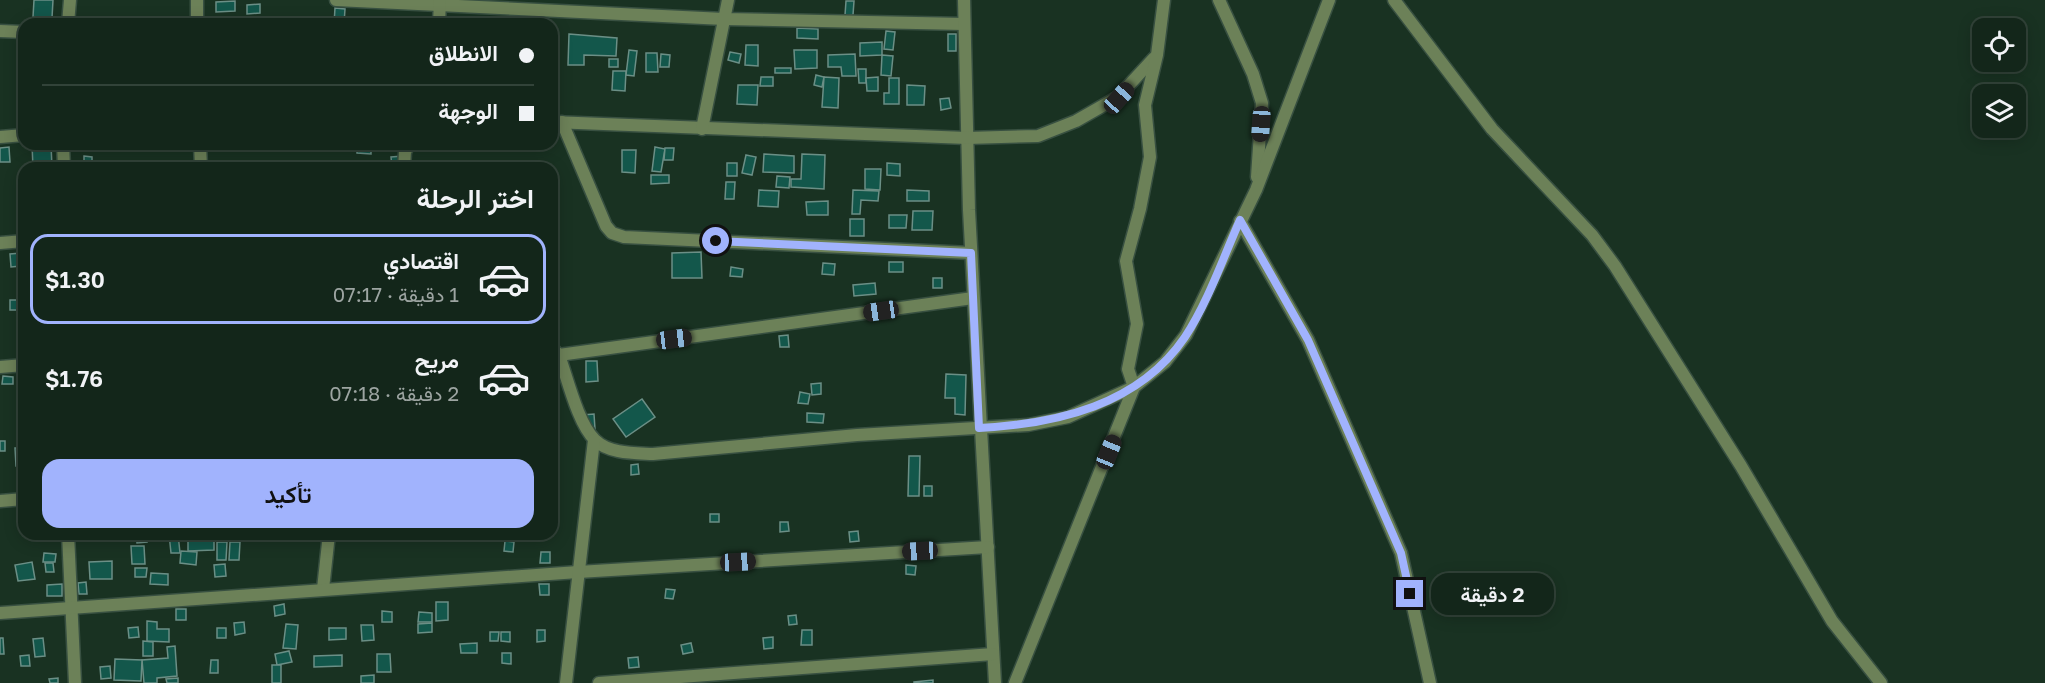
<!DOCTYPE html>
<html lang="ar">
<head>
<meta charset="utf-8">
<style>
  body { margin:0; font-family:"Golos Text",Vazirmatn,sans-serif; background:#1c2e23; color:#f1f3f6; direction:rtl; height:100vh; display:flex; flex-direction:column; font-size:22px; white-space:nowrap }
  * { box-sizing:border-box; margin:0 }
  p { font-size:20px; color:#9da5a2 }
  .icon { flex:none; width:33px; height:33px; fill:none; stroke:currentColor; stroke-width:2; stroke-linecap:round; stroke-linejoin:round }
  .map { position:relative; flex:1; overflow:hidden; direction:ltr }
  .side { position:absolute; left:18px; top:162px; width:540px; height:378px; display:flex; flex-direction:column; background:#13261a; border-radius:18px; box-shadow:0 3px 15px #0003,0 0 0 2px #324339; direction:rtl }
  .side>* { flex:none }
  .guide { position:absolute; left:18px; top:18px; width:540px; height:132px; border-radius:18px; box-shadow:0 3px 15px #0003,0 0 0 2px #324339; direction:rtl; display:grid; align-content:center; height:132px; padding:0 24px; background:#13261a }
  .controls { position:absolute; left:1972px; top:18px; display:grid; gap:12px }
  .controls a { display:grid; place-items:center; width:54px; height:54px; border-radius:12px; background:#13261a; box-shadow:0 3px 15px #0003,0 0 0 2px #324339; font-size:30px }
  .end { position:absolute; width:27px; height:27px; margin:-14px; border:8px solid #a1b3fd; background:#111; box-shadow:0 0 0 3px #111 }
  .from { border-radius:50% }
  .bubble { position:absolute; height:42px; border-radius:18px; background:#13261a; box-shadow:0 3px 15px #0003,0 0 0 2px #324339; font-size:20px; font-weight:600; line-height:42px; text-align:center; direction:rtl }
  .car { position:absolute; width:18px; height:36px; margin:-18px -9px; border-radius:8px; box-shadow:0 0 4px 2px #0007; background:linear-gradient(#222 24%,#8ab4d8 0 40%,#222 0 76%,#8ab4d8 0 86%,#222 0) }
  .guide b { display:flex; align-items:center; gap:21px; height:57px; font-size:22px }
  .guide b+b { border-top:2px solid #324339 }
  .guide i { width:15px; height:15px; background:#f1f3f6 }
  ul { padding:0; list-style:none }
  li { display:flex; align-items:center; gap:18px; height:90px; margin:0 12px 9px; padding:0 12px; border:3px solid transparent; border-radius:18px }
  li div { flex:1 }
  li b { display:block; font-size:22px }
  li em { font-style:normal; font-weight:600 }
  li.on { border-color:#a1b3fd }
  li>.icon { width:54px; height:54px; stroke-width:1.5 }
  h2 { padding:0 24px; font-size:27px; line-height:72px }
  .cta { display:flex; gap:12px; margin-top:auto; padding:12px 24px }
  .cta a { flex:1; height:69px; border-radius:18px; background:#a1b3fd; color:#111; font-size:24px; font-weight:600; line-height:69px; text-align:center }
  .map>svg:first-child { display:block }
</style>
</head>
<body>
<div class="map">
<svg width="2045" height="683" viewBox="0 0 2045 683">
  <rect width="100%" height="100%" fill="#193222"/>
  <!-- building -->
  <g fill="#13574b" stroke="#6b8f86" stroke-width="1.5">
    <polygon points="34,0 53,0 52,18 33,17"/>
    <polygon points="235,1 235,11 216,12 216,2"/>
    <polygon points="846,1 854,1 853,15 845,15"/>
    <polygon points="260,4 260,13 247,14 247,5"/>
    <polygon points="335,8 345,9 344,24 334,24"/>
    <polygon points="263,17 275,17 274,24 263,24"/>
    <polygon points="261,19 261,24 251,24 251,20"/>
    <polygon points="797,28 818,29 818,39 797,38"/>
    <polygon points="886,31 895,32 893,50 884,49"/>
    <polygon points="569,34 617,38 616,56 584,55 584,65 568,65"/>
    <rect x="948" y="34" width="8" height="17"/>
    <polygon points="882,42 882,55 860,56 860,43"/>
    <polygon points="746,45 758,45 758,66 745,65"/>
    <polygon points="629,50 637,51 634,76 626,75"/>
    <polygon points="794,50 817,50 817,68 795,69"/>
    <polygon points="730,52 741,54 739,63 728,60"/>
    <polygon points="646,53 657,53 658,72 646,72"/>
    <polygon points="661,54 670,55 669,67 660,67"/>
    <polygon points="855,54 856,76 842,76 841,67 828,67 828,55"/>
    <polygon points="882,55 893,56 891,76 881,75"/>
    <rect x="609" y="59" width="9" height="8"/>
    <rect x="775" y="68" width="16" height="5"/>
    <polygon points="858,69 866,69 866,83 859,83"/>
    <polygon points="613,71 626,71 625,91 612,90"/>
    <polygon points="816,75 824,77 822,87 814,85"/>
    <polygon points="761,77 773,77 773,86 760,86"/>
    <polygon points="824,77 839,78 838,108 822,107"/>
    <polygon points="878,77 878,91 867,91 866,78"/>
    <polygon points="889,78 899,78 899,104 884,104 884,93 889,93"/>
    <polygon points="738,85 758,85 757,105 737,104"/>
    <polygon points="907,85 925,86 924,105 907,105"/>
    <polygon points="949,98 951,108 941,110 940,99"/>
    <polygon points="32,144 51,144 52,168 33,168"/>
    <polygon points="357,144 371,144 371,154 357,153"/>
    <polygon points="9,147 10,162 0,162 0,148"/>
    <polygon points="655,147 665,149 661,172 652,171"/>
    <polygon points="665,148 674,148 673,160 664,160"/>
    <polygon points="622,150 636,150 635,173 622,172"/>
    <polygon points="764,154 794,156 794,173 763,172"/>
    <polygon points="802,154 825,155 824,189 791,187 791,179 801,179"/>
    <polygon points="746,155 756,157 752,175 742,173"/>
    <polygon points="84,156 92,157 92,168 84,168"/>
    <polygon points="403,156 403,166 392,167 391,157"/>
    <rect x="253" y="162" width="8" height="6"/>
    <rect x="727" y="163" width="10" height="13"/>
    <polygon points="887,163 900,164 900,176 887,175"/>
    <polygon points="865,169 881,169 880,190 865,189"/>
    <polygon points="651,175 669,175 669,183 651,184"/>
    <polygon points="777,176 790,177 789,188 776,187"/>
    <polygon points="726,182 735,182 734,199 725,199"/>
    <polygon points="759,190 779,191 778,207 758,206"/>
    <polygon points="853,190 879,191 878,201 861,200 860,214 852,214"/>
    <polygon points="907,190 929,191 929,201 907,201"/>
    <polygon points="828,201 828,215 807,215 806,202"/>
    <polygon points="913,211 933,211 932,230 912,230"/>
    <polygon points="889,215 907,215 906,228 889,228"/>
    <rect x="850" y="219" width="14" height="17"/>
    <polygon points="701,252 702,278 672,278 672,253"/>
    <polygon points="21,253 21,266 11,267 10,254"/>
    <rect x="889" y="262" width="14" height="10"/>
    <polygon points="823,263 835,264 834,275 822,274"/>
    <polygon points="731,267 743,269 742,277 730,276"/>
    <rect x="933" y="278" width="9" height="10"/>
    <polygon points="875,283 876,294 854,296 853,285"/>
    <polygon points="10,300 22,300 23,310 10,310"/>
    <polygon points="788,335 789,347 780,347 779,336"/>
    <polygon points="586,361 597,361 598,381 586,382"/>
    <polygon points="946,374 966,375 965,415 955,414 955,398 945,398"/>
    <polygon points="3,376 13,377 13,384 2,384"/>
    <polygon points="821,383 821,394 812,395 811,384"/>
    <polygon points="800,392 810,394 808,404 798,403"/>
    <polygon points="642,399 655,417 626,437 613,419"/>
    <polygon points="807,413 824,414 823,423 807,422"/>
    <polygon points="594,414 595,429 582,429 582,415"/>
    <rect x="0" y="441" width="5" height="10"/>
    <polygon points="15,448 24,448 24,466 16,466"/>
    <polygon points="909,456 920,456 919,496 908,496"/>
    <polygon points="638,464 639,474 631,475 631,465"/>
    <rect x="924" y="486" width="8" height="10"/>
    <rect x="710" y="514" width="9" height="8"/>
    <polygon points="780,522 788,522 789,531 780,532"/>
    <polygon points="858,531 859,541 850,542 849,532"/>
    <polygon points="136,534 146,534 147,542 137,543"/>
    <polygon points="169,534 178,534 180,553 171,553"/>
    <polygon points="406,534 422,534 422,536 406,537"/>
    <polygon points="527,534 537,534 537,540 527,541"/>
    <polygon points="214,540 214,550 188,551 188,541"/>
    <polygon points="505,541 514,542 513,552 504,551"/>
    <polygon points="217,542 227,542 226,560 217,560"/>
    <polygon points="230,542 240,542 239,560 229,560"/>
    <polygon points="131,546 144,546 145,564 132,564"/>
    <polygon points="181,551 197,552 196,565 180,563"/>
    <polygon points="541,552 550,552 550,563 540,563"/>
    <polygon points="44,553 56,554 55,562 43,562"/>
    <polygon points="112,561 112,579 90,579 89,562"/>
    <polygon points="32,562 35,579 18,581 15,565"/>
    <polygon points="45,563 53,563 54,572 46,572"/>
    <polygon points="225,564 226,576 215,577 214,565"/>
    <polygon points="906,565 916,566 915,575 906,574"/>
    <polygon points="135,568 147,568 146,577 135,577"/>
    <polygon points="151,573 168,574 168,585 150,584"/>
    <polygon points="86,582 87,594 79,594 78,583"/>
    <polygon points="62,584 62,596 47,596 47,585"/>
    <polygon points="539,584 549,584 549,595 540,595"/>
    <polygon points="666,589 675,590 673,599 665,598"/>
    <polygon points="436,602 448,602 448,620 436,621"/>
    <polygon points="284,604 285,614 275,616 274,606"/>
    <rect x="176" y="609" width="10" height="11"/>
    <polygon points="382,611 392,612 392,622 382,622"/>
    <polygon points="419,612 432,613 432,622 418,622"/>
    <polygon points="796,615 797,624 789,625 788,616"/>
    <polygon points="147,621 157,622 157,629 169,629 169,642 147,641"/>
    <polygon points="244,622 245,633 235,635 234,623"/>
    <polygon points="432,623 432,632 418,633 418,624"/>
    <polygon points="286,624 298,625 296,649 283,648"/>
    <polygon points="361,625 373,625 374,640 362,641"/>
    <polygon points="138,627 139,637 129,638 128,628"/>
    <rect x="217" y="628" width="9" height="10"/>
    <polygon points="329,628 346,628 346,639 329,640"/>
    <polygon points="537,630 545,630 545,641 537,642"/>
    <polygon points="802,630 812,630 812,645 801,645"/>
    <polygon points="490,632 499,632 498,641 490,641"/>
    <polygon points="501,632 510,632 510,642 501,641"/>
    <polygon points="773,637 773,648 764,649 763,638"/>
    <polygon points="0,638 3,638 4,654 0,654"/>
    <polygon points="43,638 45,656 35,657 33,639"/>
    <polygon points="143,641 153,642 153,656 143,656"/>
    <polygon points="477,643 477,653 461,653 460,644"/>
    <polygon points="691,643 693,652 683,654 681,645"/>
    <polygon points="175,646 177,676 157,678 157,683 144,683 142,660 168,658 167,647"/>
    <polygon points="289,651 292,662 277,665 275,654"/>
    <polygon points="502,653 511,653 511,664 502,663"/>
    <polygon points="377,654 390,654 391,672 377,672"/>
    <polygon points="29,655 30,666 21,666 20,656"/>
    <polygon points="342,655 342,666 314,667 314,656"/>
    <polygon points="638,657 639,667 629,668 628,658"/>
    <polygon points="115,659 142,660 141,681 114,680"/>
    <polygon points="211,660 218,660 218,673 210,673"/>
    <rect x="272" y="665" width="9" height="18"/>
    <polygon points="110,666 111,678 101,679 100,667"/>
    <polygon points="374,675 374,683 361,683 361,676"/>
    <polygon points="58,678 58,683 50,683 49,679"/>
    <polygon points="178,678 178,683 167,683 166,679"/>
    <polygon points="933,680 933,683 914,683 914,682"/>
  </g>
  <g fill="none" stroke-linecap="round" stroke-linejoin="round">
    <!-- street casing -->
    <g stroke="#385041" stroke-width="15">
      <g id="street">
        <polyline points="197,0 197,24"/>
        <polyline points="336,0 724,19 964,24"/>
        <polyline points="964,0 969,210 995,683"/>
        <polyline points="1219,0 1253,74 1262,103 1257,177"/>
        <polyline points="1394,0 1492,129 1592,235 1615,266 1741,466 1832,621 1881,683"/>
        <polyline points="68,24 70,0"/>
        <polyline points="439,24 440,0"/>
        <polyline points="0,31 24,32"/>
        <polyline points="552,122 967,138 1038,136 1076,121 1118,97 1154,58"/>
        <polyline points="562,122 606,226 612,233 624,237 971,253"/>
        <polyline points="702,129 728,0"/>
        <polyline points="0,137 24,135"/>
        <polyline points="63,144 64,168"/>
        <polyline points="200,144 201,168"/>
        <polyline points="404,168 405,152 409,144"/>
        <polyline points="1240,221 1308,340 1401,553 1430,683"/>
        <polyline points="0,243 24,241"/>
        <path d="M552,348L559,355C567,377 578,424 595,440C609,454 635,453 653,454L857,435L1028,425L1068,417L1134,387L1165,362L1186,335L1256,190L1329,0"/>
        <polyline points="559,355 973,298"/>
        <polyline points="0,367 24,365"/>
        <polyline points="0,501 24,499"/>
        <polyline points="68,534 75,683"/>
        <polyline points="323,589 329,534"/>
        <polyline points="0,613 578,572 988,547"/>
        <polyline points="566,683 594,440"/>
        <polyline points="599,683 993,654"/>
        <polyline points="1015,683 1134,387 1128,369 1137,324 1126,261 1140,209 1150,157 1145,105 1157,55 1164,0"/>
      </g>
    </g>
    <!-- street -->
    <use href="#street" stroke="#6c8158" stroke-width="12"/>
  </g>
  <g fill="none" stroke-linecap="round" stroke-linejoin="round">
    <!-- route -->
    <path stroke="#a1b3fd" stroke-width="8" d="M716,241L971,253L979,428C1057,424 1139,405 1185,337C1208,302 1223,258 1240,220L1308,340L1401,553L1410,594"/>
  </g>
</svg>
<div class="controls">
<a><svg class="icon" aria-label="locate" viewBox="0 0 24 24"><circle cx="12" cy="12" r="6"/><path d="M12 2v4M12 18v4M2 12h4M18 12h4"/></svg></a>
<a><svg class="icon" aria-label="layers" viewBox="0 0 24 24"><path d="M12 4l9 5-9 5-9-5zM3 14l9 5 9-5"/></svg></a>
</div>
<i class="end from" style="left:716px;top:241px"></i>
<i class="end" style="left:1410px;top:594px"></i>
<div class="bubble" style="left:1431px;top:573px;width:123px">2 دقيقة</div>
<i class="car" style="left:1119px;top:98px;rotate:42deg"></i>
<i class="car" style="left:1261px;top:124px;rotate:184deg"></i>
<i class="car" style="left:881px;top:311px;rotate:262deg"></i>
<i class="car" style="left:674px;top:339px;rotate:83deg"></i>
<i class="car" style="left:1109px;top:452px;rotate:22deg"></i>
<i class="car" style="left:920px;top:551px;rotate:267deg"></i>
<i class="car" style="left:738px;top:562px;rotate:87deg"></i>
<div class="guide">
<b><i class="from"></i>الانطلاق</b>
<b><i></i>الوجهة</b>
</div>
<section class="side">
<h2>اختر الرحلة</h2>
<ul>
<li class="on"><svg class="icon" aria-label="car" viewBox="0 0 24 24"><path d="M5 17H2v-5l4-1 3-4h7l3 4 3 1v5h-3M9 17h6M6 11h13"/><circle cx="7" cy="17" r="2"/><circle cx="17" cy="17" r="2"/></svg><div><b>اقتصادي</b><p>1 دقيقة · 07:17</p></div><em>$1.30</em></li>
<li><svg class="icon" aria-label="car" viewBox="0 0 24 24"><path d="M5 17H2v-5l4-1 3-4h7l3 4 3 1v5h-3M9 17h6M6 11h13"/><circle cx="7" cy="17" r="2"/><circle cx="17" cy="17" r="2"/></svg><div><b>مريح</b><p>2 دقيقة · 07:18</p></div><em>$1.76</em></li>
</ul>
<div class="cta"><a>تأكيد</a></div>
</section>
</div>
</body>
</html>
